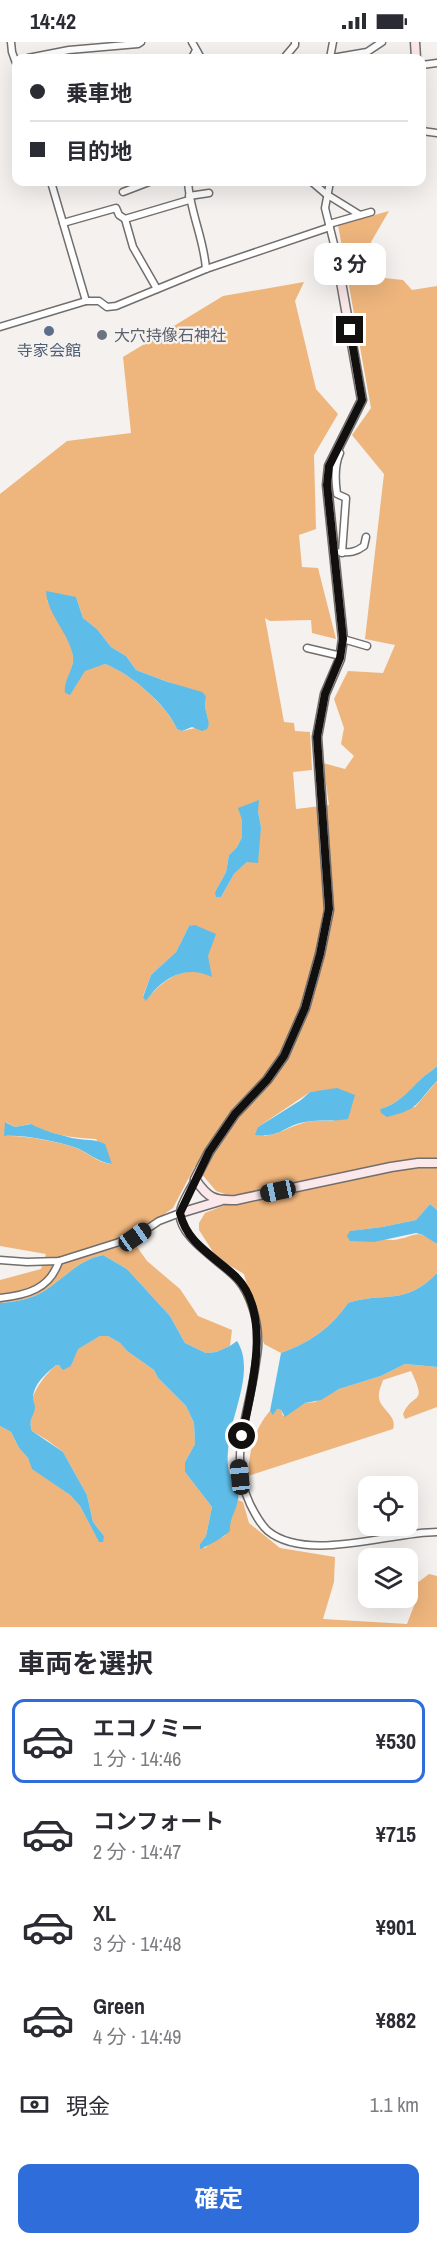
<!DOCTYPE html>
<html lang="ja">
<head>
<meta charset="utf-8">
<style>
  body { margin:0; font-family:"Archivo Narrow","Noto Sans JP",sans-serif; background:#f7f7f7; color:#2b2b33; height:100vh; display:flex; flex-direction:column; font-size:22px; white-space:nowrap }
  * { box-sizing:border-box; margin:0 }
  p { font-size:20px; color:#7c7c81 }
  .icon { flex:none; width:33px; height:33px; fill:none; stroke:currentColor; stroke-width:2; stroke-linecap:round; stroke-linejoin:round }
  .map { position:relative; height:1585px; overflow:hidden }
  .details { display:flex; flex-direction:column; background:#fff; flex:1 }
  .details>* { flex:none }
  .hud { position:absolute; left:12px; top:12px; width:414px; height:132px; border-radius:12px; box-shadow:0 6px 24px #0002; display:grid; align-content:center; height:132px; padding:0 18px; background:#fff }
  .tools { position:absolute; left:358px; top:1434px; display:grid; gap:12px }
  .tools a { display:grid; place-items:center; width:60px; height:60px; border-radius:12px; background:#fff; box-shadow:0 6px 24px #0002; font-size:30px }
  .end { position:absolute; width:27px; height:27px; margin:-14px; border:8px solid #11100f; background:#fff; box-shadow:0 0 0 3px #fff }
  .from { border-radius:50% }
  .bubble { position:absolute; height:42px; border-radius:12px; background:#fff; box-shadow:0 6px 24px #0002; font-size:20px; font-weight:700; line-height:42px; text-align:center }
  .car { position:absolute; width:18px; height:36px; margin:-18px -9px; border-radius:8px; box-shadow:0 0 4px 2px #0007; background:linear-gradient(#222 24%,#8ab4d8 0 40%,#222 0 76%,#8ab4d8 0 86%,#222 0) }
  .hud b { display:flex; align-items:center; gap:21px; height:57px; font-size:22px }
  .hud b+b { border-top:2px solid #e1e1e2 }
  .hud i { width:15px; height:15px; background:#2b2b33 }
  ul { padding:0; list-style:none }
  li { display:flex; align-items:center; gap:18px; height:84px; margin:0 12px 9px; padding:0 6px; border:3px solid transparent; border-radius:12px }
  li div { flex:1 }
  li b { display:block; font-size:22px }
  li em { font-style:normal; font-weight:700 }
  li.selected { border-color:#2e6dda }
  li>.icon { width:54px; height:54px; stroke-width:1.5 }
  h2 { padding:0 18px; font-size:27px; line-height:72px }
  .pay { display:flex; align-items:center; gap:15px; height:66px; padding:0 18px; font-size:22px }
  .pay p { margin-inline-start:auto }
  .primary-button { display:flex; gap:12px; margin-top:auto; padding:12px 18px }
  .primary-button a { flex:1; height:69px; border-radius:12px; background:#2e6dda; color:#fff; font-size:24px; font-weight:700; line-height:69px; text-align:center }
  .status { display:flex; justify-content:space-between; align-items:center; height:42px; padding:0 30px; background:#fff; direction:ltr }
  .status svg { height:16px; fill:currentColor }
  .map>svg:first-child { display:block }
</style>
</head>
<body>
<div class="status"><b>14:42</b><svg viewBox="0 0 49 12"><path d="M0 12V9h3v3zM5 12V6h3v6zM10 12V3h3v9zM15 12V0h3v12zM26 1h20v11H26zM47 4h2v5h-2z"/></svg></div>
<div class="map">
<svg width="437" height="1585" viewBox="0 0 437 1585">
  <rect width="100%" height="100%" fill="#f4f1ef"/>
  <!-- green -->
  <g fill="#eeb57d" fill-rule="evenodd">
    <path d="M389,169L371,200L375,235L403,238L412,248L437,244V1024C432,1029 426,1032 422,1036C408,1049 399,1062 380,1067L415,1065L437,1039V1168L430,1162L416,1178L382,1185L351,1189C363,1192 380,1198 393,1198C415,1196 415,1184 437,1202V1231C405,1265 383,1249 348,1261C331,1286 309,1301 281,1311L264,1302L244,1232L217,1216L199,1188V1181L205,1171L228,1162L231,1154L216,1149L195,1124L173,1166L137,1191L135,1202L147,1219L180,1247L198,1274L232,1288L230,1304L216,1310L206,1311L185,1301L170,1274L127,1227L103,1213C79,1218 65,1235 46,1248C32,1257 16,1260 0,1261V1238L41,1227L46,1212L0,1204V452L67,399L131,391L123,315L223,254L304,240L295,259L316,347L338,372L314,413L316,487L299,493L302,525L318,526L336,597L312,591L311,578L270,579L265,576L284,680L294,681L295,689L310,690L312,728L293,730L296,767L329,763L323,721L345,727L354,714L341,702L344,686L334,657L348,629L383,631L395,603L365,597L384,432L352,393L371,366L338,183ZM76,555L83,576L97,587L111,605L126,614L136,628L206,654L205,665L209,683L182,689L177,687C165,661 131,632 105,622L85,628L70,652L66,651C64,639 72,630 73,619C75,601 55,573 47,558ZM258,769L261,785L247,820L234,832L221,855L215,850L226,830L229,813L237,805L242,795V778ZM189,884L203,930C178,926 161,941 146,958L143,954L151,933L176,910ZM332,1048L333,1079C323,1079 312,1078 303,1081C288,1085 281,1092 264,1094L258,1085L310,1050ZM6,1080L15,1085L30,1082C50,1093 73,1096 96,1097L112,1122C97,1121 88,1110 74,1105C55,1099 24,1093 5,1094Z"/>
    <path d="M100,1294H108L120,1301L127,1309L154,1328L158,1336L186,1364L194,1381L195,1402L185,1420V1430L212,1465L206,1494L200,1502L205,1506L211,1500L225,1494L238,1458L243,1460L249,1481L280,1506L335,1515L334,1540L323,1577L407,1582L415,1561L417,1541L429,1532L437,1534V1585H0V1384L11,1390L19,1406L28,1416L33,1427L70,1453L80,1464L96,1494H104L93,1480L87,1453L63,1410L47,1398L32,1389C24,1362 37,1341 56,1323L71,1324L77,1307Z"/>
    <path d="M405,1322L437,1325V1365L405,1377L403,1372C413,1349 428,1364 411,1329L383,1338C382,1342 379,1348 379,1352C377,1367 398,1372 393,1387L248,1434C249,1410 254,1387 270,1369L273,1372L277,1367L281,1368L283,1374L305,1361L315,1360L339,1347L381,1334Z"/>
  </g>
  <!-- water -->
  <g fill="#5ebde8">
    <path d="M46,549L76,555L83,576L97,587L111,605L126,614L136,628L168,640L202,650L206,654L205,665L209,682L207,687L202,689L192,685L182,689L177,687C166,662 131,632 105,622L85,629L70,653L65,651C63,638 75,626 73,614C69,591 47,572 46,549Z"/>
    <polygon points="259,758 258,769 261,785 258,821 247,820 234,832 221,855 216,855 215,850 226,830 229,813 237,805 242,795 242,778 238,766"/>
    <path d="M195,883L216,892L208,914L212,935C186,922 162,936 146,959L143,955L151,933L176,910L189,884Z"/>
    <path d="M437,1024V1039C415,1062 420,1067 387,1075L381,1071L380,1067C399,1062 408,1049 422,1036C426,1032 432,1029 437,1024Z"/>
    <path d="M337,1046L355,1053L348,1077C334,1080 319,1077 305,1080C283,1084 281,1096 255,1093L258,1085L301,1058L310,1050Z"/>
    <path d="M5,1080L15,1085L31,1082C44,1089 57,1092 72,1096C84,1099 94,1096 105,1102L112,1122C97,1120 88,1110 74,1105C55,1099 23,1092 4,1094Z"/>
    <polygon points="430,1162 437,1168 437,1202 423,1193 416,1191 374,1200 350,1199 347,1194 350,1189 382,1185 416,1178"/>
    <path d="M103,1213L127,1227L170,1274L185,1301L206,1311L216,1310L230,1304L237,1299C255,1327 233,1368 229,1399C228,1408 226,1423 230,1432C234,1441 240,1447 238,1458C236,1469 229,1478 230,1489C224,1495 208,1504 200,1507V1502L206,1494L212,1465L185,1430V1420L195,1402L194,1381L186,1364L158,1336L154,1328L127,1309L120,1301L108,1294H100L78,1307L71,1324L63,1328L59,1323H56C46,1332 34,1341 33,1356C33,1360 35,1361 35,1366C33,1377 28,1376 32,1389L63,1410L87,1453L93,1480L104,1494L103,1500H99L80,1464L70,1453L32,1427L28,1416L19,1406L11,1390L0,1384V1261C16,1260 32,1257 46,1248C65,1235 79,1218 103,1213Z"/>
    <path d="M437,1231V1325L405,1322L381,1334L339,1347L321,1358L305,1361L285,1375L281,1368L277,1367L273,1373L270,1369L281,1311C309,1301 331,1286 348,1261C383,1249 405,1265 437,1231Z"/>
  </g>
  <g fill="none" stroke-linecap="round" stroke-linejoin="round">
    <!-- street casing -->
    <g stroke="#716e6c" stroke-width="9">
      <g id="street">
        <polyline points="11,0 12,10 16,21"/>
        <polyline points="192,0 201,16"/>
        <polyline points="28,16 69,8 138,2 141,0"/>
        <polyline points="192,16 196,8"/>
        <polyline points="284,16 295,3 295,0"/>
        <polyline points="330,16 333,0"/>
        <polyline points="332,16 367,10 382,0"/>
        <polyline points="422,23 437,21"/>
        <polyline points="422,89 437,91"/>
        <polyline points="51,140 86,259"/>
        <path d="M188,140C190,170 204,197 206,227"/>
        <polyline points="312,140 326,152 360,173"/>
        <polyline points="330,140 325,166 335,206"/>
        <polyline points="123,150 149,140"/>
        <polyline points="189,154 209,151"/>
        <polyline points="125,177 133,205 157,247"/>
        <polyline points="63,181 116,166 119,173 125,177 189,158"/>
        <polyline points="329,182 371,170"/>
        <polyline points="0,285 86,259 99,259 107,265 116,264 206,227 330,185"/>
        <path d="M340,411C334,424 335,438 337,452L346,456L342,511"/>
        <path d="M340,510C350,511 356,510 364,504L366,495"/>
        <polyline points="343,597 367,604"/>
        <polyline points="307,606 341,614"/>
        <path d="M195,1137C191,1147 181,1160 180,1170C176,1195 224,1221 238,1238C250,1252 258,1278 258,1297C259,1304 257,1313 256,1320C250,1370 227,1414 250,1462C255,1472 260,1482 268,1489C307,1521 390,1490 437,1490"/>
        <polyline points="0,1218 27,1220 59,1219 135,1195 159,1179 180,1171"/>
        <path d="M0,1256C27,1253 50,1247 59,1219"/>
      </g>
    </g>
    <!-- secondary casing -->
    <g stroke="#716e6c" stroke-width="11">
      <g id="secondary">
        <polyline points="415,0 416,16"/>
        <path d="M335,206L362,358L329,424L327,443L343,597L340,617L325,652L317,695L329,868L320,912L305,966L284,1014L267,1038L235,1072L209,1110L195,1137C208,1156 214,1159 236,1158L391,1125L418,1121H437"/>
        <polyline points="180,1171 220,1159"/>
      </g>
    </g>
    <!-- street -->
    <use href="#street" stroke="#fff" stroke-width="6"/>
    <!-- secondary -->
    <use href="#secondary" stroke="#fae8eb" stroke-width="8"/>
  </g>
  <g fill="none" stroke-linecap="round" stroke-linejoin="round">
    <!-- route -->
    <path stroke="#11100f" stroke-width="8" d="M242,1394C251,1349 273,1272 236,1235C214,1214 187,1202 180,1171L209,1110L235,1072L267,1038L284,1014L305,966L320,912L329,867L317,695L325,652L340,616L343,597L327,443L329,424L362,358L350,288"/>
  </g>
  <!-- markers -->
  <circle fill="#5c6f8a" stroke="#f4f1ef" stroke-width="2" cx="49" cy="289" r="6"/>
  <circle fill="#6b7280" stroke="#f4f1ef" stroke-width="2" cx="102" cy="293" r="6"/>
  <g text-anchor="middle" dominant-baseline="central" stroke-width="4.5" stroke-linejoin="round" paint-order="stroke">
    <!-- worship labels -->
    <g font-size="16" fill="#5b616d" stroke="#f4f1ef" text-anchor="start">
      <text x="114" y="293">大穴持像石神社</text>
    </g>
    <!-- service labels -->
    <g font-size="16" fill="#4e5e75" stroke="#f4f1ef">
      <text x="49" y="308">寺家会館</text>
    </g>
  </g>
</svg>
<div class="tools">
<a><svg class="icon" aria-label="locate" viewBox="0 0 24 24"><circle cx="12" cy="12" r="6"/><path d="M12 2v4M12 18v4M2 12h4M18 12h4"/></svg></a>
<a><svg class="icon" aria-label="layers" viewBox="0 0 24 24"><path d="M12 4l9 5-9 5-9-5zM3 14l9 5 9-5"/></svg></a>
</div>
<i class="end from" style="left:242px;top:1394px"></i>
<i class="end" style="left:350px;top:288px"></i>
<div class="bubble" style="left:314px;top:201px;width:72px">3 分</div>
<i class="car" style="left:278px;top:1149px;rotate:258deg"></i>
<i class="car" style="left:135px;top:1195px;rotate:55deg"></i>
<i class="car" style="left:240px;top:1435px;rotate:354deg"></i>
<div class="hud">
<b><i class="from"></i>乗車地</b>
<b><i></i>目的地</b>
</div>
</div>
<section class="details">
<h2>車両を選択</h2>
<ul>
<li class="selected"><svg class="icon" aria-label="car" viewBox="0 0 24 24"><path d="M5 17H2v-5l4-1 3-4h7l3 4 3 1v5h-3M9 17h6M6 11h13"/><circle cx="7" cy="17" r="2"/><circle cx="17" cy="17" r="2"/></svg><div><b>エコノミー</b><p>1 分 · 14:46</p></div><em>¥530</em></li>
<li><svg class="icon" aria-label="car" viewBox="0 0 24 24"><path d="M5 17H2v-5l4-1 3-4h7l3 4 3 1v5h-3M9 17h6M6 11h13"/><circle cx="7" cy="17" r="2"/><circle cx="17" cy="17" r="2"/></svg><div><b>コンフォート</b><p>2 分 · 14:47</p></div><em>¥715</em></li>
<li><svg class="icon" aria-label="car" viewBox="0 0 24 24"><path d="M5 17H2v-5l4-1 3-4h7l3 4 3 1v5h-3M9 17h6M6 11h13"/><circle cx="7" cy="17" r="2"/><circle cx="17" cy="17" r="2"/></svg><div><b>XL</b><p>3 分 · 14:48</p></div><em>¥901</em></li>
<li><svg class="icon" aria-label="car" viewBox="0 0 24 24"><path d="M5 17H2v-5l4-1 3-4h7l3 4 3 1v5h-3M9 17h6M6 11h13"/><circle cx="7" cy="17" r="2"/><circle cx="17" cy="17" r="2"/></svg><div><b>Green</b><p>4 分 · 14:49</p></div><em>¥882</em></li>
</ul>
<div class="pay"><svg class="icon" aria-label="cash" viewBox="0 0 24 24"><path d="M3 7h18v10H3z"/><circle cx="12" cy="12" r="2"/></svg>現金<p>1.1 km</p></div>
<div class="primary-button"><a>確定</a></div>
</section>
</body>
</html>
